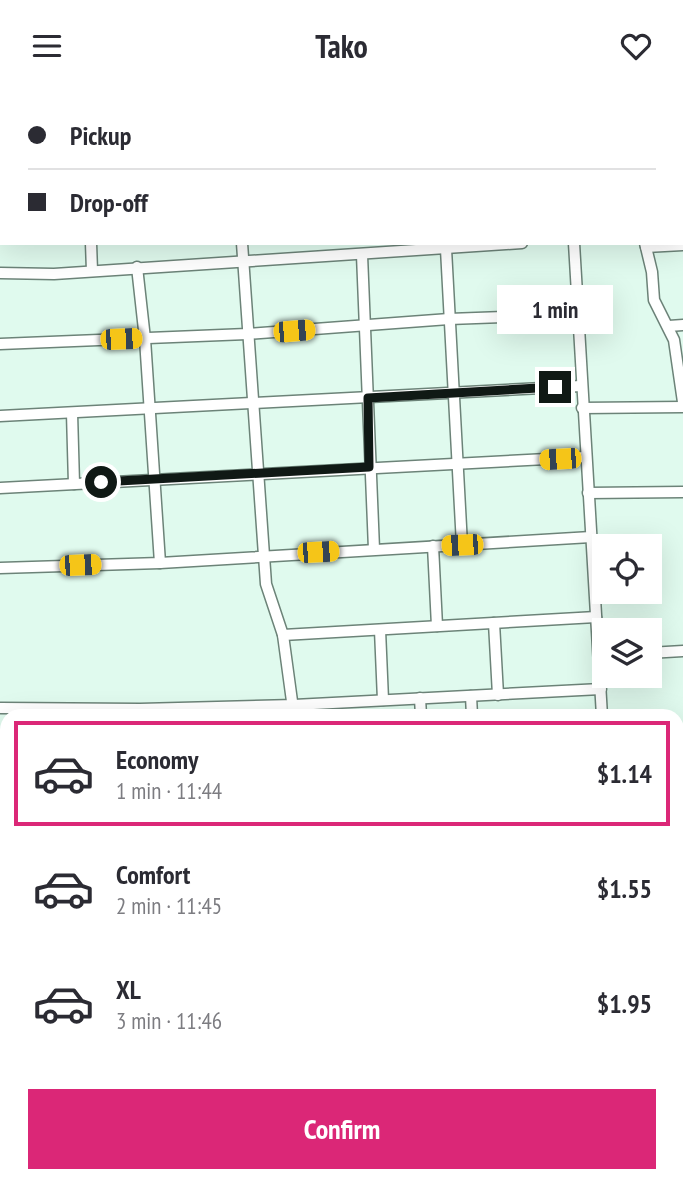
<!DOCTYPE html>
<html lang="en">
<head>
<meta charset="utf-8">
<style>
  body { margin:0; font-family:"PT Sans Narrow",sans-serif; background:#f2f2f3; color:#2b2b33; height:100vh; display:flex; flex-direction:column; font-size:26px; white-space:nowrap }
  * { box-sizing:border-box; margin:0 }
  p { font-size:23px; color:#7c7c81 }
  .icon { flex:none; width:38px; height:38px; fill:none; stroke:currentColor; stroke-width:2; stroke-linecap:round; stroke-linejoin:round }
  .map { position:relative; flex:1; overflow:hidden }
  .side { position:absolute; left:0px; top:618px; width:684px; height:474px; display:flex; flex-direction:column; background:#fff; border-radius:21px 21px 0 0; box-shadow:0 7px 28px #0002 }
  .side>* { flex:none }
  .guide { position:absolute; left:0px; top:0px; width:684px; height:154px; box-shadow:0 7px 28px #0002; display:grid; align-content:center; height:154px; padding:0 28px; background:#fff }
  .fabs { position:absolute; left:592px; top:443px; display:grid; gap:14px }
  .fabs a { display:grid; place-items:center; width:70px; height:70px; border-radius:0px; background:#fff; box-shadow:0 7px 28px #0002; font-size:35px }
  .end { position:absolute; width:32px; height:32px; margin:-16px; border:9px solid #101915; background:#fff; box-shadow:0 0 0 4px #fff }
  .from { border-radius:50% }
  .bubble { position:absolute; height:49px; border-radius:0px; background:#fff; box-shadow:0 7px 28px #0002; font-size:23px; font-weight:800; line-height:49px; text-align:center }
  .car { position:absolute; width:21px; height:42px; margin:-21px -10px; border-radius:9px; box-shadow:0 0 5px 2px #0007; background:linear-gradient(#f5c518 24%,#345 0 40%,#f5c518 0 76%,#345 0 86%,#f5c518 0) }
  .guide b { display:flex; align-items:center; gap:24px; height:66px; font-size:26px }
  .guide b+b { border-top:2px solid #e1e1e2 }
  .guide i { width:18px; height:18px; background:#2b2b33 }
  ul { padding:12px 0 0; list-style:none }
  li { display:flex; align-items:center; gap:21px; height:105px; margin:0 14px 10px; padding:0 14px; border:4px solid transparent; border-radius:0px }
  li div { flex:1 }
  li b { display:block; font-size:26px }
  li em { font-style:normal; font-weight:800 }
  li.selected { border-color:#db2777 }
  li>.icon { width:63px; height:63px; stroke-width:1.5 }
  .button { display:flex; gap:14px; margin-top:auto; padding:14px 28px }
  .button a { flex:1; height:80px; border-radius:0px; background:#db2777; color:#fff; font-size:28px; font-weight:800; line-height:80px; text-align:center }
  header { display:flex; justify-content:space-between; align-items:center; height:91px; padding:0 28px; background:#fff; font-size:32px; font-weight:800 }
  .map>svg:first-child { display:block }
</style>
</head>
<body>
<header><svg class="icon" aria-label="menu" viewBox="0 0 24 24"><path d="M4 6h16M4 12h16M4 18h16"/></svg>Tako<svg class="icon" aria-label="heart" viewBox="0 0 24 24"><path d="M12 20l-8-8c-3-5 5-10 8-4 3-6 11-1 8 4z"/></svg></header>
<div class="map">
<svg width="683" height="1091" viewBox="0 0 683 1091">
  <rect width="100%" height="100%" fill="#e0faee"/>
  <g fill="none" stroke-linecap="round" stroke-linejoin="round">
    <!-- minor casing -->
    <g stroke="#6c8378" stroke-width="13">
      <g id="minor">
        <polyline points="50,0 50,2"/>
        <polyline points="153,0 153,2"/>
        <polyline points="350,0 350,2"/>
        <polyline points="245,2 245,0"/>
        <polyline points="633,2 633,0"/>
        <polyline points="682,59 683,59"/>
        <polyline points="0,85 2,85"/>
        <polyline points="91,152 92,180"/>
        <polyline points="242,152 266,493 283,544 294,625"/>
        <polyline points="574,152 602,625"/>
        <polyline points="645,152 652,181 654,209 674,249 683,311"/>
        <polyline points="646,156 683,154"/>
        <polyline points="446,158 462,454"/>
        <polyline points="362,164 374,458"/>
        <polyline points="137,176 145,248 160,472"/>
        <polyline points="0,182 54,183 522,152"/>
        <polyline points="669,235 683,234"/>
        <polyline points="0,253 247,243 449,228 578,223"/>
        <polyline points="582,317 683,316"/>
        <polyline points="72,322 74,393"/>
        <polyline points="0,325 581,295"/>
        <polyline points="0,397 585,366"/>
        <polyline points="588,402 683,401"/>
        <polyline points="433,455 437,535"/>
        <polyline points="0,477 160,472 591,446"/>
        <polyline points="494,532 498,604"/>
        <polyline points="380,539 383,609"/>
        <polyline points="283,544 596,526"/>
        <polyline points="649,562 683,560"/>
        <polyline points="471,605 472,625"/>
        <polyline points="420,607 421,625"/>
        <polyline points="0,617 140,618 294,614 601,598"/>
        <polyline points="677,720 683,719"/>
        <polyline points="677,745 683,749"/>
        <polyline points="0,769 7,769"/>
        <polyline points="0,851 7,851"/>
        <polyline points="0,923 7,923"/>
        <polyline points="0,993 7,993"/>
        <polyline points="677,1016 683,1016"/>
        <polyline points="0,1068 7,1068"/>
        <polyline points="111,1085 111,1091"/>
        <polyline points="322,1085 322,1091"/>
        <polyline points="416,1085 416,1091"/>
        <polyline points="527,1085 528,1091"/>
        <polyline points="633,1085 634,1091"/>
      </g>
    </g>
    <!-- minor -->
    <use href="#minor" stroke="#fff" stroke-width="10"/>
  </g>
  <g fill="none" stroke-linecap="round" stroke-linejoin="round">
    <!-- route -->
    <polyline stroke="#101915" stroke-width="9" points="101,391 369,376 368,307 555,296"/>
  </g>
</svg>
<div class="fabs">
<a><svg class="icon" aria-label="locate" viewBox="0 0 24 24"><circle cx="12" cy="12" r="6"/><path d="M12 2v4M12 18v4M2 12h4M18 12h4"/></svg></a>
<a><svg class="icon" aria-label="layers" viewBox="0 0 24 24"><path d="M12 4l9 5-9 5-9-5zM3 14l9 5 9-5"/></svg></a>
</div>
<i class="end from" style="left:101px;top:391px"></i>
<i class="end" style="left:555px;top:296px"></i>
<div class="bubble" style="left:497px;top:194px;width:116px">1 min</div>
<i class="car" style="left:294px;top:240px;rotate:85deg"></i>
<i class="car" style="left:121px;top:248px;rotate:88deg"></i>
<i class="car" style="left:560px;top:368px;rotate:267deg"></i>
<i class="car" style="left:462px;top:454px;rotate:268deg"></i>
<i class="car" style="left:318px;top:461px;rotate:87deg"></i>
<i class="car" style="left:80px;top:474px;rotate:88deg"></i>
<div class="guide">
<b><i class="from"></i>Pickup</b>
<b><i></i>Drop-off</b>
</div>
<section class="side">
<ul>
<li class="selected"><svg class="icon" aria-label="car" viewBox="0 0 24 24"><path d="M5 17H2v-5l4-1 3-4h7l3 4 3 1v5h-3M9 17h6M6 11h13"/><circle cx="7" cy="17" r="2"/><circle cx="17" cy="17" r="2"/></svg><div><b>Economy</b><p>1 min · 11:44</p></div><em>$1.14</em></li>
<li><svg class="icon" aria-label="car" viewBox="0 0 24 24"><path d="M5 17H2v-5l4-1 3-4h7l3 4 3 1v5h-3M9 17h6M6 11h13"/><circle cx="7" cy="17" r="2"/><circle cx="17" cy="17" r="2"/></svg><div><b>Comfort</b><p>2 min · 11:45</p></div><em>$1.55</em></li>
<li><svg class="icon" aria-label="car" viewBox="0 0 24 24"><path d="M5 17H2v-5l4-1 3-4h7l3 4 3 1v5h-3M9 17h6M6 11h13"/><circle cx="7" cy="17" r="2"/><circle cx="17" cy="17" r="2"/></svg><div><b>XL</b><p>3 min · 11:46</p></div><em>$1.95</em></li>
</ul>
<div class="button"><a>Confirm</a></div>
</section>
</div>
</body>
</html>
